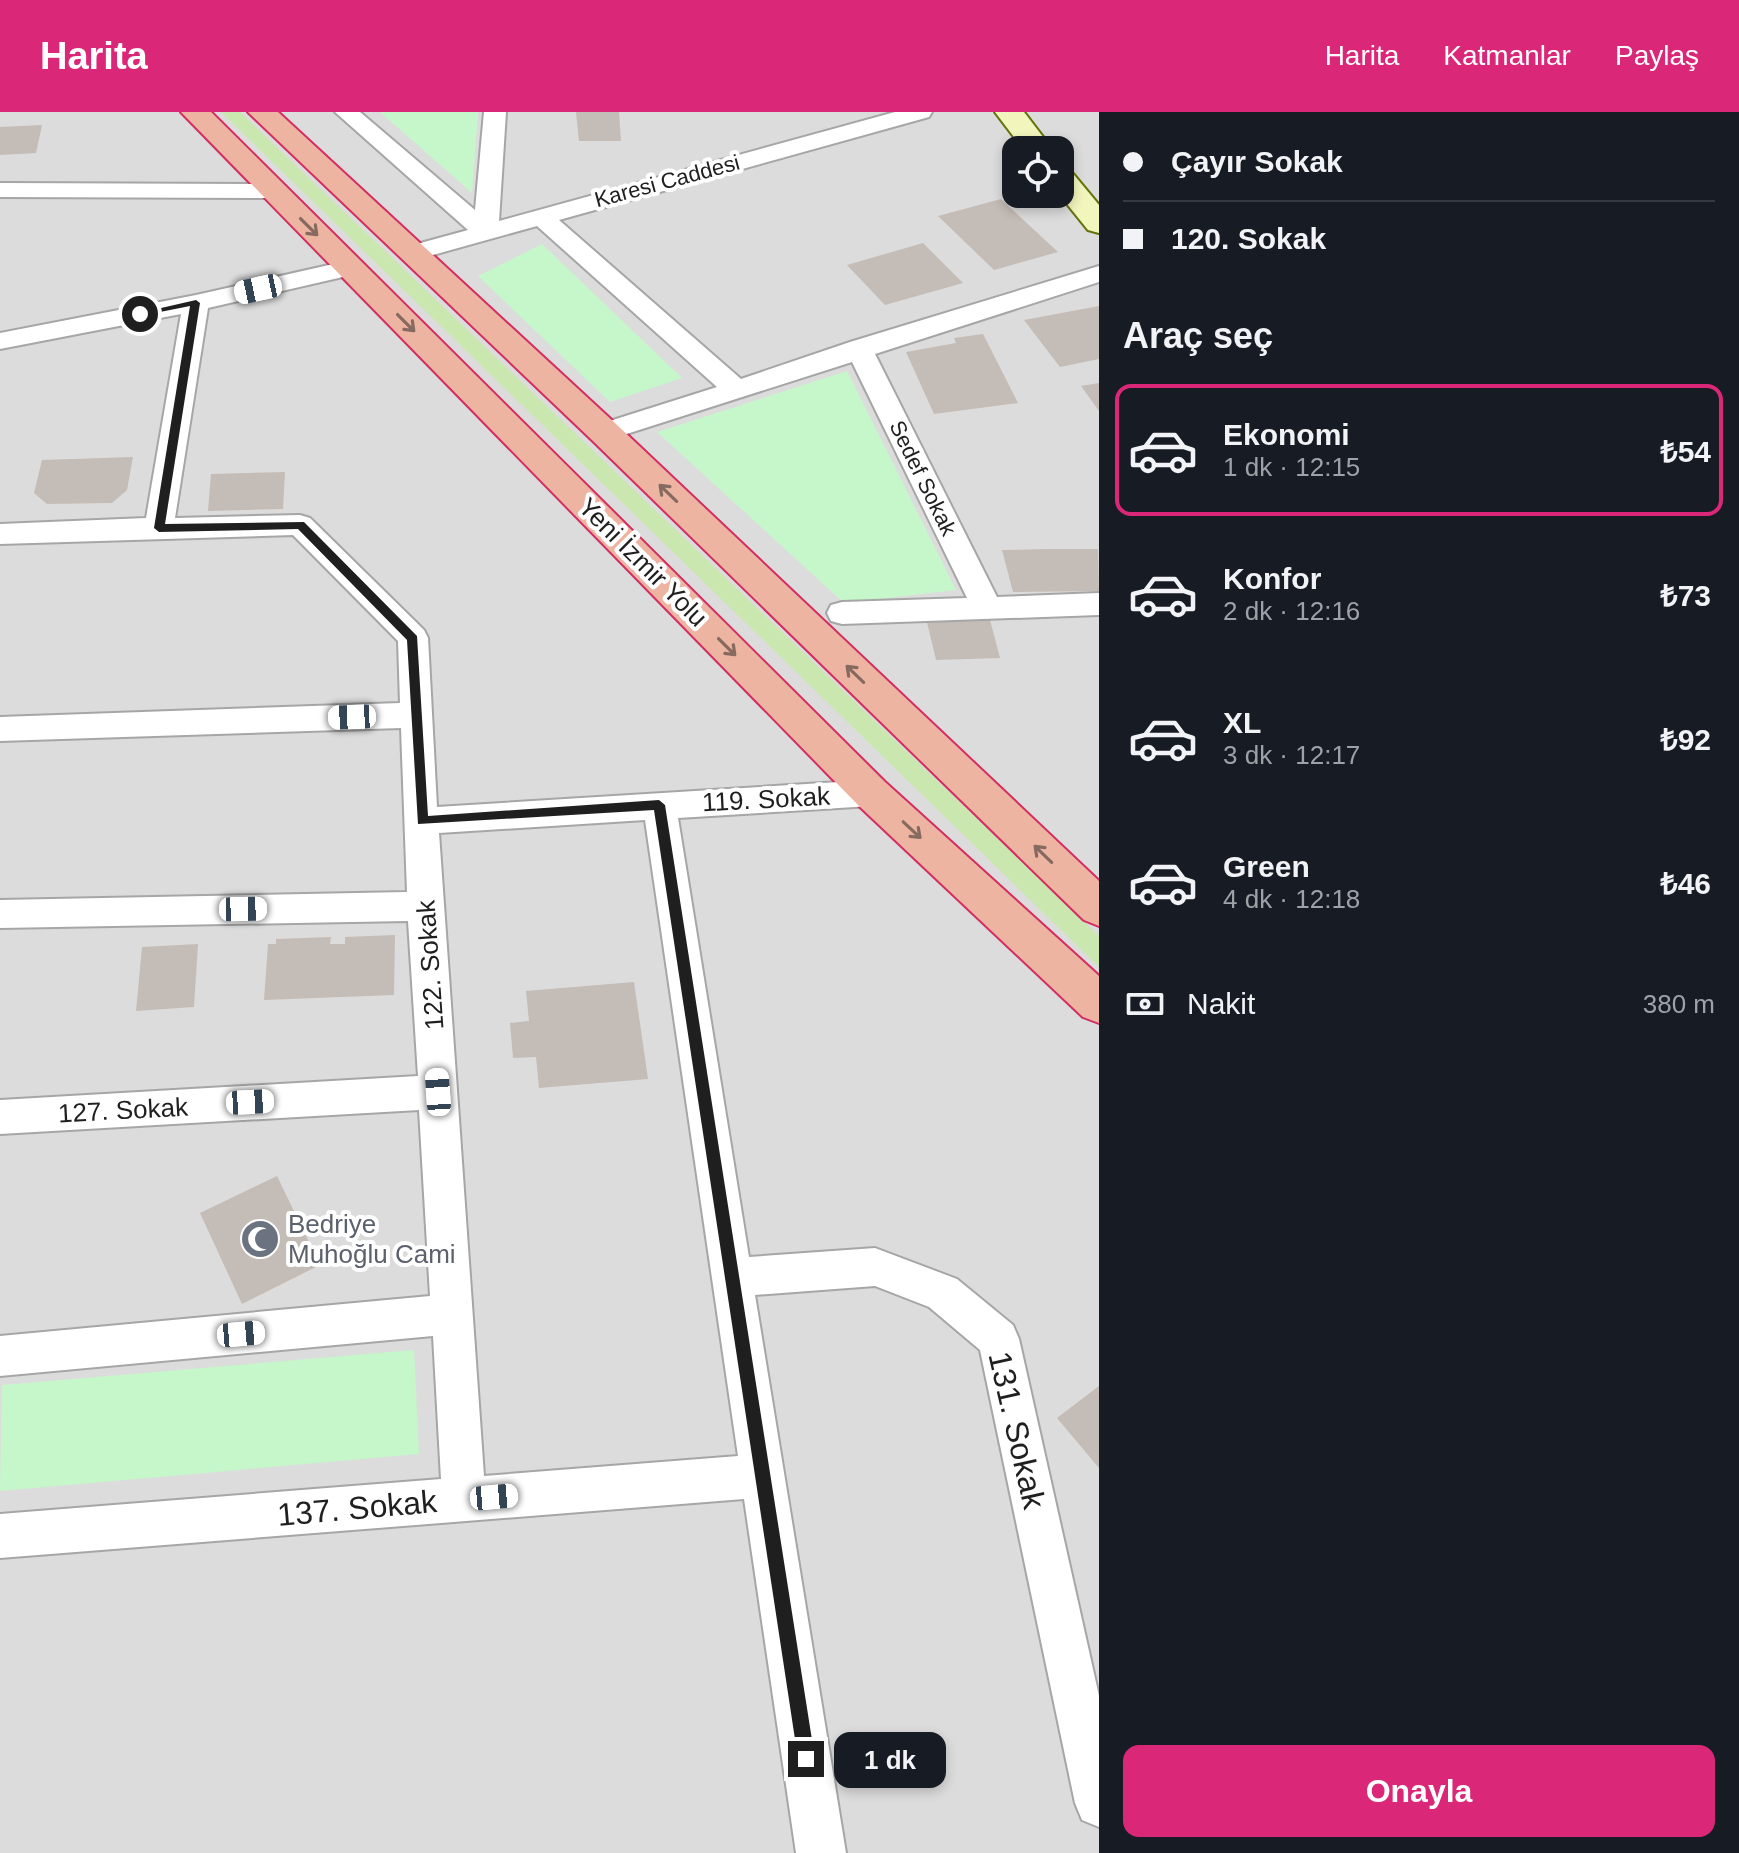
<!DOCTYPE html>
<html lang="tr">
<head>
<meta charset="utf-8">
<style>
  body { margin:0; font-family:Arial,sans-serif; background:#20242c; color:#f1f3f6; height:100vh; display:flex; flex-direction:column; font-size:30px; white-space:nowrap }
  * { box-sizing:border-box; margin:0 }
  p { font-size:26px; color:#9ea1a6 }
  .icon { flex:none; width:44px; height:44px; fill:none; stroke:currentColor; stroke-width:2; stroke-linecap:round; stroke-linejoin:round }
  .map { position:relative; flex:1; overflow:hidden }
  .drawer { display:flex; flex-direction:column; background:#171b24; width:640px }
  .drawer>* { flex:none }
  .banner { display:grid; align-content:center; height:176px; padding:0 24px; background:#171b24 }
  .controls { position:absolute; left:1002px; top:24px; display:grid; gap:16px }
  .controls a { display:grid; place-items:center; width:72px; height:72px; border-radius:16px; background:#171b24; box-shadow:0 4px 12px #0003; font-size:40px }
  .end { position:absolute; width:36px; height:36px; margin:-18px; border:10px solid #1f1f1f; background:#fff; box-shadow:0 0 0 4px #fff }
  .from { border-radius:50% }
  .bubble { position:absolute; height:56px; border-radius:16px; background:#171b24; box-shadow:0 4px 12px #0003; font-size:26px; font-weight:600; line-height:56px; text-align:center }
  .car { position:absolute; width:24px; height:48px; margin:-24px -12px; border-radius:10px; box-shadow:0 0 6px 2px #0007; background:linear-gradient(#fff 24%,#345 0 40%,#fff 0 76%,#345 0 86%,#fff 0) }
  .banner b { display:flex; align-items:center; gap:28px; height:76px; font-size:30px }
  .banner b+b { border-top:2px solid #363941 }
  .banner i { width:20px; height:20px; background:#f1f3f6 }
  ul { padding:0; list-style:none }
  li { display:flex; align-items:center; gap:24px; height:132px; margin:0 16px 12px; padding:0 8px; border:4px solid transparent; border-radius:16px }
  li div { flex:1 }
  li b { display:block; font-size:30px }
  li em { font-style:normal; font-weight:600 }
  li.current { border-color:#db2777 }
  li>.icon { width:72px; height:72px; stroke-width:1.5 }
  h2 { padding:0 24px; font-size:36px; line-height:96px }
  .pay { display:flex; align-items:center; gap:20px; height:88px; padding:0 24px; font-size:30px }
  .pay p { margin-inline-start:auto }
  .action { display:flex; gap:16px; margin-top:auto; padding:16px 24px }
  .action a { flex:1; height:92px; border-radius:16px; background:#db2777; color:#fff; font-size:32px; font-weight:600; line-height:92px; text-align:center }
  header { display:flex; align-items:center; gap:48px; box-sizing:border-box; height:112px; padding:0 40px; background:#db2777; color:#fff }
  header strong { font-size:38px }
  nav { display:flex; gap:44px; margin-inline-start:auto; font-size:28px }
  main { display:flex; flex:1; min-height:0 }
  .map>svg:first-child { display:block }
</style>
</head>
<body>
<header>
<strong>Harita</strong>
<nav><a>Harita</a><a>Katmanlar</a><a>Paylaş</a></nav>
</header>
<main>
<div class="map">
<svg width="1099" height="1741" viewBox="0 0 1099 1741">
  <rect width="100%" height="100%" fill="#efece6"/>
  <!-- residential -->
  <path fill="#dddcdc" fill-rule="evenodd" d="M0,0H1099V1741H0ZM1016,38H1060V82H1016Z"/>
  <!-- grass -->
  <polygon fill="#c9e7af" points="221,0 240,0 1099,824 1099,855"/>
  <!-- park -->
  <g fill="#c5f7ca">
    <polygon points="380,0 478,0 472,81"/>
    <polygon points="542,132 682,266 610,290 478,164"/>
    <polygon points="847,259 956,478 844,491 657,320"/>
    <polygon points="414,1238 419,1342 0,1379 2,1273"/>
  </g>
  <!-- building -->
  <g fill="#c4bcb6">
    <polygon points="576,0 619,0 621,29 579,29"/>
    <polygon points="42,13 36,41 0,43 0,15"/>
    <polygon points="1001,87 1058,140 994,158 938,104"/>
    <polygon points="923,131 963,171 885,193 847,153"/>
    <polygon points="1099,194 1099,247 1060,255 1024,208"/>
    <polygon points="983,222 1018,291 934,302 906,240 956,231 954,226"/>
    <polygon points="1099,271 1099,299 1081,274"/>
    <polygon points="133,345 127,378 112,391 47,392 34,381 42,348"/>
    <polygon points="285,360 283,397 208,399 211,362"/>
    <polygon points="1047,437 1098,437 1099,479 1013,480 1002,438"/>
    <polygon points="989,504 1000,546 936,548 926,506"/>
    <polygon points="395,823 394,883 264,888 268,832 276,832 276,827 331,825 330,832 345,832 345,825"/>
    <polygon points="198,832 194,895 136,899 142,835"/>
    <polygon points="634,870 648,967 539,976 536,945 513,946 510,911 529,909 526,879"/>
    <polygon points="277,1064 320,1153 242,1192 200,1101"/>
    <polygon points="1099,1274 1099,1356 1057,1306"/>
  </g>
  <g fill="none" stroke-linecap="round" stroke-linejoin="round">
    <!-- minor casing -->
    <g stroke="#a6a6a6" stroke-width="4">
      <g id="minor">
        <polygon points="335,0 360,0 475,98 484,0 506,0 499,109 895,0 932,0 929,5 559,108 741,267 850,230 1099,154 1099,170 875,242 997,485 1099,481 1099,503 842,512 831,509 827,501 831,493 842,490 967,486 852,250 614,326 604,329 594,326 590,320 594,314 717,275 537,114 415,148 406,145 402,140 406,135 468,118"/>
        <polygon points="0,71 273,72 282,74 285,79 282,84 273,86 0,85"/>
        <path d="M351,148L360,151L364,156L360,161L208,196L175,406L300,403L310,406L424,518L428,526L437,695L871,668L883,672L888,681L883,690L871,694L678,706L749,1145L875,1136L957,1167L1013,1213L1019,1227L1099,1584V1715L1082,1708L1075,1691L980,1238L929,1195L875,1174L755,1183L846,1741H796L744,1387L0,1446V1402L441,1367L433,1224L0,1264V1224L430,1184L419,998L0,1022V988L418,964L408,809L0,816V788L407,780L401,616L0,629V605L400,591L398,529L293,423L0,432V412L146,406L181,202L0,237V221L196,183ZM645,708L738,1344L484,1364L439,721Z"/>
      </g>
    </g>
    <!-- secondary casing -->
    <g stroke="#65720a" stroke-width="4">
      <g id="secondary">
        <polygon points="995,0 1024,0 1053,38 1024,38"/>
        <polygon points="1060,55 1070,58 1099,93 1099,121 1088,118 1059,82"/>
      </g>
    </g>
    <!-- trunk casing -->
    <g stroke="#d22e63" stroke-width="4">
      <g id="trunk">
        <polygon points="181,0 211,0 885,670 1099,864 1099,911 1083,905 857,692"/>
        <polygon points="248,0 278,0 616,312 1099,769 1099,814 1084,808 592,328"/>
      </g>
    </g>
    <!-- minor -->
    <use href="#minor" fill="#fff" fill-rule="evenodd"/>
    <!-- secondary -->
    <use href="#secondary" fill="#f2f6bd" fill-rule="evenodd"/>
    <!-- trunk -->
    <use href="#trunk" fill="#edb4a1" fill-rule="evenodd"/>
  </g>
  <!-- one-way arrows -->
  <defs><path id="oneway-shaft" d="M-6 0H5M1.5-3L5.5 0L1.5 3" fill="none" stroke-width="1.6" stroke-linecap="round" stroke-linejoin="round" transform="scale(2)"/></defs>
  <g stroke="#866a60">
    <use href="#oneway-shaft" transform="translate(309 115) rotate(45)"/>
    <use href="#oneway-shaft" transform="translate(406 211) rotate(45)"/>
    <use href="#oneway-shaft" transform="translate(668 381) rotate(-136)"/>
    <use href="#oneway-shaft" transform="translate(727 535) rotate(45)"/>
    <use href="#oneway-shaft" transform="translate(855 562) rotate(-136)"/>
    <use href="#oneway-shaft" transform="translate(912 718) rotate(43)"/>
    <use href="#oneway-shaft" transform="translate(1043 742) rotate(-136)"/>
  </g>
  <!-- route -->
  <polygon fill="#1f1f1f" points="196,188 200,191 165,412 304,410 417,524 428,704 659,688 665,693 815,1647 812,1653 806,1655 800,1653 798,1647 654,698 418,712 407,528 298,417 159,420 154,416 190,194 140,204 135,202"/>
  <!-- icons -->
  <defs>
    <g id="mosque-disc" transform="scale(2)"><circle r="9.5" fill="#6b7280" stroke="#fff"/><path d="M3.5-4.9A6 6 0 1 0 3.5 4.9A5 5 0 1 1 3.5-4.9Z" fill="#fff"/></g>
  </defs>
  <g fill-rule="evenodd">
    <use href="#mosque-disc" x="260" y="1127"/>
  </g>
  <g text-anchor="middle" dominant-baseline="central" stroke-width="8" stroke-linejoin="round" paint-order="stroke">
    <!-- far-street labels -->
    <g font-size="22" fill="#1f1f1f" stroke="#fff">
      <text transform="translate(667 69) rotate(-15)">Karesi Caddesi</text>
      <text transform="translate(923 366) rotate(64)">Sedef Sokak</text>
    </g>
    <!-- street labels -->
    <g font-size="26" fill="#1f1f1f" stroke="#fff">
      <text transform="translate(643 450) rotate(45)">Yeni İzmir Yolu</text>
      <text transform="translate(766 687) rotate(-3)">119. Sokak</text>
      <text transform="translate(430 853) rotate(-94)">122. Sokak</text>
      <text transform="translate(123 998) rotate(-3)">127. Sokak</text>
    </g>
    <!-- worship labels -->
    <g font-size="26" fill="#5b616d" stroke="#fff" text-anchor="start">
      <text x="288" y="1112">Bedriye<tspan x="288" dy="30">Muhoğlu Cami</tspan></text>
    </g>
    <!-- near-street labels -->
    <g font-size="32" fill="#1f1f1f" stroke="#fff">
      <text transform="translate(1017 1318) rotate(77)">131. Sokak</text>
      <text transform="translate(357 1396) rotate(-5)">137. Sokak</text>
    </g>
  </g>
</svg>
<div class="controls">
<a><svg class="icon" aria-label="locate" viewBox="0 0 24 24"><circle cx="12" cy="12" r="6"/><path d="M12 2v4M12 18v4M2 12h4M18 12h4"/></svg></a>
</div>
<i class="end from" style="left:140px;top:202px"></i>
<i class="end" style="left:806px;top:1647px"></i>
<div class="bubble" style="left:834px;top:1620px;width:112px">1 dk</div>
<i class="car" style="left:258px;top:177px;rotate:258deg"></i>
<i class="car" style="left:352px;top:605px;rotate:268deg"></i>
<i class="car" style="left:243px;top:797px;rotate:89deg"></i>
<i class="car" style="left:438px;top:980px;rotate:356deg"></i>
<i class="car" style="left:250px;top:990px;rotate:87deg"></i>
<i class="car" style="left:241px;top:1222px;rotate:85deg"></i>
<i class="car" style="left:494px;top:1385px;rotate:85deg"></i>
</div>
<section class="drawer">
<div class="banner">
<b><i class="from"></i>Çayır Sokak</b>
<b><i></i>120. Sokak</b>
</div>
<h2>Araç seç</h2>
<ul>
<li class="current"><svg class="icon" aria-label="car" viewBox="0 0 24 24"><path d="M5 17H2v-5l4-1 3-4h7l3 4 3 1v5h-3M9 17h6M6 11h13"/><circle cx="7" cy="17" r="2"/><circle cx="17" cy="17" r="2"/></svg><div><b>Ekonomi</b><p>1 dk · 12:15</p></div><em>₺54</em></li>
<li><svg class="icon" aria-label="car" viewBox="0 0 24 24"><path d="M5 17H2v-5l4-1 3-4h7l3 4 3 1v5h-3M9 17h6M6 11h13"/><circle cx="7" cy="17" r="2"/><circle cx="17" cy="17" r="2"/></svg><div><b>Konfor</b><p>2 dk · 12:16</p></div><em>₺73</em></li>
<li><svg class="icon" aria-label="car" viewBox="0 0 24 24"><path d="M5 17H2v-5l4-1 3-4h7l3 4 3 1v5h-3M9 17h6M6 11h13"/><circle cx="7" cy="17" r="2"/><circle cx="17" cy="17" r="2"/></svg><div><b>XL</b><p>3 dk · 12:17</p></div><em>₺92</em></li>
<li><svg class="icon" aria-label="car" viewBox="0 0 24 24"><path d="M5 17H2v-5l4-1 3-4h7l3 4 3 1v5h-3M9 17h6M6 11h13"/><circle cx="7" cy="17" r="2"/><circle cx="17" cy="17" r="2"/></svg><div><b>Green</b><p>4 dk · 12:18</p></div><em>₺46</em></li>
</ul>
<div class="pay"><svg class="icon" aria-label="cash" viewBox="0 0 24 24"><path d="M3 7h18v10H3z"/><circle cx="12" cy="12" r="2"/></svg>Nakit<p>380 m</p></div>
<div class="action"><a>Onayla</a></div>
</section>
</main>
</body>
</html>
